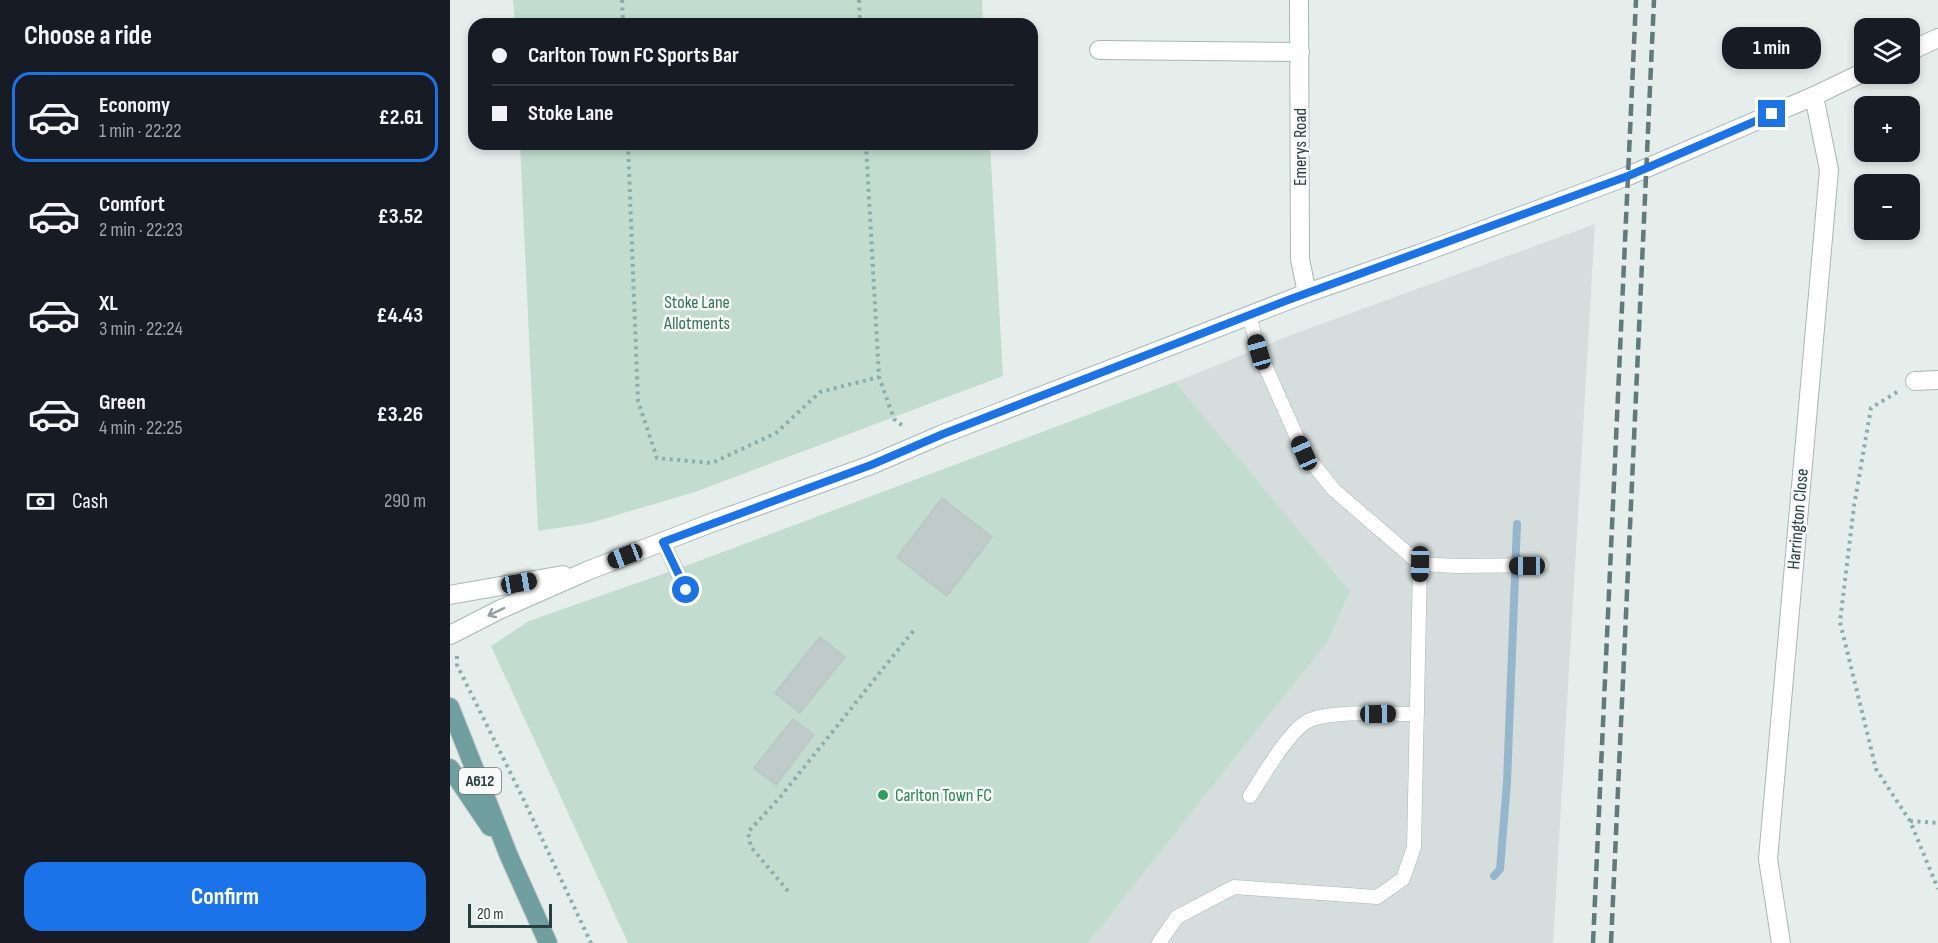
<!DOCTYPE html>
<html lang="en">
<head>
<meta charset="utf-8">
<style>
  body { margin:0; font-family:"Sofia Sans Condensed",sans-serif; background:#20242c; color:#f1f3f6; height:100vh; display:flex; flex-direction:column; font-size:22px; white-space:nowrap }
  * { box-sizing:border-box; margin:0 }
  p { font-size:20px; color:#9ea1a6 }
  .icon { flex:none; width:33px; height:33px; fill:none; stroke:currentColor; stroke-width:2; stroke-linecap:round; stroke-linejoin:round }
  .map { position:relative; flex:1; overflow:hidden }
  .side { display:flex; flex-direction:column; background:#171b24; width:450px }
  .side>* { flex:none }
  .guide { position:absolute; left:18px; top:18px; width:570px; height:132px; border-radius:18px; box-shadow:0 3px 9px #0003; display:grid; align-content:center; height:132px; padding:0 24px; background:#171b24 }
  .tools { position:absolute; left:1404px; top:18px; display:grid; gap:12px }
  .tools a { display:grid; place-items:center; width:66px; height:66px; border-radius:12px; background:#171b24; box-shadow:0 3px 9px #0003; font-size:30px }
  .scale { position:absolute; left:18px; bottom:15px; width:84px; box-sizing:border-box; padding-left:6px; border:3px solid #273f3e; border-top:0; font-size:16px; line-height:21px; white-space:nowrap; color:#273f3e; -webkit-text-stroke:4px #f7faf9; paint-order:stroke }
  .end { position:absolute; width:27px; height:27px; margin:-14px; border:8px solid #1a73e8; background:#fff; box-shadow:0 0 0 3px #fff }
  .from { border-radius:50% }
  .bubble { position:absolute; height:42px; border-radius:18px; background:#171b24; box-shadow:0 3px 9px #0003; font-size:20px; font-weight:700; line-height:42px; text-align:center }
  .car { position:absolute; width:18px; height:36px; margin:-18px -9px; border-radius:8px; box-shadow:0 0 4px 2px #0007; background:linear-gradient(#222 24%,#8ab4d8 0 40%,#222 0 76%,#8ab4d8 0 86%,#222 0) }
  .guide b { display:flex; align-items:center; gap:21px; height:57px; font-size:22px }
  .guide b+b { border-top:2px solid #363941 }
  .guide i { width:15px; height:15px; background:#f1f3f6 }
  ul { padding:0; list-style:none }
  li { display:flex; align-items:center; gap:18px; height:90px; margin:0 12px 9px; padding:0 12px; border:3px solid transparent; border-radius:18px }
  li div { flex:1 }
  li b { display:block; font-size:22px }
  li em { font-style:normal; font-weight:700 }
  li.current { border-color:#1a73e8 }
  li>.icon { width:54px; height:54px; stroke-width:1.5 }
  h2 { padding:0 24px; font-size:27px; line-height:72px }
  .pay { display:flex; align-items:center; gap:15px; height:66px; padding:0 24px; font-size:22px }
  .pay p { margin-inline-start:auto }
  .button { display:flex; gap:12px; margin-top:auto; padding:12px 24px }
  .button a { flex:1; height:69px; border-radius:18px; background:#1a73e8; color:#fff; font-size:24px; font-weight:700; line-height:69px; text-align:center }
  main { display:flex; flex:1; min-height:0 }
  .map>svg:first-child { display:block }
</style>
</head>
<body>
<main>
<section class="side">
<h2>Choose a ride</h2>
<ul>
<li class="current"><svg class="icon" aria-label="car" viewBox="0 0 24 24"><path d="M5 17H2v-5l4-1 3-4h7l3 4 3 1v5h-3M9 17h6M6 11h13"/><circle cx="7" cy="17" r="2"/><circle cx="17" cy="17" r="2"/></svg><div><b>Economy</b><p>1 min · 22:22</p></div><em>£2.61</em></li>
<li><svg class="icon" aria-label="car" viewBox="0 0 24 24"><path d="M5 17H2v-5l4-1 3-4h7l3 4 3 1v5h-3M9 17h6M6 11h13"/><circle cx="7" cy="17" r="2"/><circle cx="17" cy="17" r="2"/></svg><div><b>Comfort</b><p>2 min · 22:23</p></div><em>£3.52</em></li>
<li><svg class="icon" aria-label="car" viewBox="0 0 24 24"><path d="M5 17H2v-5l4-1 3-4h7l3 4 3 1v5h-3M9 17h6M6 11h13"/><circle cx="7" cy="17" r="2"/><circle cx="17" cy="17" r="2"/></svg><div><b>XL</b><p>3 min · 22:24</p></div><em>£4.43</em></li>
<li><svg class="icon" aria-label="car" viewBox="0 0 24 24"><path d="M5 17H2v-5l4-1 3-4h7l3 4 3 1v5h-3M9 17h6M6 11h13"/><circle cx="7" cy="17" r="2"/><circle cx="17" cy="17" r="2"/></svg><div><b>Green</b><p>4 min · 22:25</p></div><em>£3.26</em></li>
</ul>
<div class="pay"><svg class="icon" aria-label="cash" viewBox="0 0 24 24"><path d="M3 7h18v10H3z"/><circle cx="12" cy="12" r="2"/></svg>Cash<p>290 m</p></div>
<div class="button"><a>Confirm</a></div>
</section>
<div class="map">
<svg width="1488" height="943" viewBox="0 0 1488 943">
  <rect width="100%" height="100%" fill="#e6eeec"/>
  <!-- built -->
  <polygon fill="#d5dedc" points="1145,224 1103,943 638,943 878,641 900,591 725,382 841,335"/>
  <!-- green -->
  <g fill="#c2ddcf">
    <polygon points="63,0 532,0 533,24 65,24"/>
    <polygon points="70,144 540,144 553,376 245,492 140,523 88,531"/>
    <polygon points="725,382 900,591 878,641 638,943 178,943 41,646 79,621 238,565"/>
  </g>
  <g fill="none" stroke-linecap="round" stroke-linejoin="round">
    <!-- stream -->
    <polyline stroke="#94b7cd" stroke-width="8" points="1044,876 1050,869 1057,782 1067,524"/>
  </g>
  <!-- building -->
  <g fill="#bfcbc9" stroke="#b9c7c5" stroke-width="1.5">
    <polygon points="492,498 542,537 497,596 447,557"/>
    <polygon points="370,637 395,657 350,713 325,693"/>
    <polygon points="343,719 364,735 326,785 304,768"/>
  </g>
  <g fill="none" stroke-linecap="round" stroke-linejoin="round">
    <!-- lane casing -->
    <g stroke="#a9b6b4" stroke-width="15">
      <g id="lane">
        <polyline points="799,315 809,352 854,453 884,490 970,564 1006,566 1091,565"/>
        <polyline points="213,542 236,590"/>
        <path d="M800,796C812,778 840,728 860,720C887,710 937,714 967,714"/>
        <polyline points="709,943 727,917 784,887 927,897 953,879 964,847 970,564"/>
      </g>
    </g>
    <!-- street casing -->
    <g stroke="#a9b6b4" stroke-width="20">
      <g id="street">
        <polyline points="849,0 850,259 857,293"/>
        <polyline points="649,50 850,52"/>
        <polyline points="1460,51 1488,38"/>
        <polyline points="1465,381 1488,380"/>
        <polyline points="0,595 113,575"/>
        <polyline points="0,635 49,610 137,571 261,523 421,465 493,434 857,293 969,254 1178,176 1364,96 1414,72"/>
        <polyline points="1331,943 1318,859 1379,170 1364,96"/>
      </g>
    </g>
    <!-- primary casing -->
    <g stroke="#c3c9c9" stroke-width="20">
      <g id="primary">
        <polyline points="0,707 59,856 98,943"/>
        <polyline points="0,768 40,827"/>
      </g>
    </g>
    <!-- path -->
    <g stroke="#8aaeac" stroke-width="4" stroke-dasharray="3 4.5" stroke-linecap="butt">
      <polyline points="172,0 173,24"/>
      <polyline points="409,0 410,24"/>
      <polyline points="178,144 188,401 207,458 262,463 326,433 370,392 429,377"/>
      <polyline points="416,144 429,377 444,419 454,427"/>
      <polyline points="1447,392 1421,408 1404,506 1390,622 1426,769 1460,821 1488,889"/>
      <polyline points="7,656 7,665 71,794 141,943"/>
      <polyline points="1460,821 1488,823"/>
      <polyline points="338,891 301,847 298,832 331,796 464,630"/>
    </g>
    <!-- lane -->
    <use href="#lane" stroke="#fff" stroke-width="14"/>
    <!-- street -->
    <use href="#street" stroke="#fff" stroke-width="18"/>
    <!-- primary -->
    <use href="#primary" stroke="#6f9f9e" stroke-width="18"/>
    <!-- rail -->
    <g stroke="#627a79" stroke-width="4.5" stroke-dasharray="12 6" stroke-linecap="butt">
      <polyline points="1143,943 1186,0"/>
      <polyline points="1161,943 1204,0"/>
    </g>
  </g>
  <!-- one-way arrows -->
  <defs><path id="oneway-shaft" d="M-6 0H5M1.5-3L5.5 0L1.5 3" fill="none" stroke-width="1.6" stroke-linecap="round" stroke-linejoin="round" transform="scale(1.5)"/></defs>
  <use stroke="#939f9e" href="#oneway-shaft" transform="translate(46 612) rotate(154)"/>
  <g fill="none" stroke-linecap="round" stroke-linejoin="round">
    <!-- route -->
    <polyline stroke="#1a73e8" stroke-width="8" points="236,590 213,542 421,465 493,434 838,300 1178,176 1322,114"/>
  </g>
  <!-- markers -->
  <circle fill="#2e9e5b" stroke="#f7faf9" stroke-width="2" cx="433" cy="795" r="6"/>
  <g text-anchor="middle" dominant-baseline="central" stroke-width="5" stroke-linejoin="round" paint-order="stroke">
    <!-- shield labels -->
    <rect fill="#f7faf9" stroke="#657776" stroke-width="1.5" x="9" y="768" width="42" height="26" rx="4.5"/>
    <g font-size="16" font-weight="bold" fill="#273f3e">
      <text x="30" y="781">A612</text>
    </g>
    <!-- street labels -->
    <g font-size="18" fill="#273f3e" stroke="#f7faf9">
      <text transform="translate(850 147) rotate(-90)">Emerys Road</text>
      <text transform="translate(1348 519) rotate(-85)">Harrington Close</text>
    </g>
    <!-- park labels -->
    <g font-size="18" fill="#34725b" stroke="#f7faf9">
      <text x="247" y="302">Stoke Lane<tspan x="247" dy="21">Allotments</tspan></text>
    </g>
    <!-- leisure labels -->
    <g font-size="18" fill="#27864d" stroke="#f7faf9" text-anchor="start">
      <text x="445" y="795">Carlton Town FC</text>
    </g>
  </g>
</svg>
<div class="tools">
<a><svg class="icon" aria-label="layers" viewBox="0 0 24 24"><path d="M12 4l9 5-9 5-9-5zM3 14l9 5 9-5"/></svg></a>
<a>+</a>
<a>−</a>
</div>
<div class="scale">20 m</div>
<i class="end from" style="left:236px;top:590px"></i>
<i class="end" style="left:1322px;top:114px"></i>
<div class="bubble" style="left:1272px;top:27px;width:99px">1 min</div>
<i class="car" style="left:809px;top:352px;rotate:344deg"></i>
<i class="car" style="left:854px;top:453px;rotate:336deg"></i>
<i class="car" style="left:175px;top:556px;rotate:249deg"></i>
<i class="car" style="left:970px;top:564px;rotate:181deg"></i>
<i class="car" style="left:1077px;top:566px;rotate:270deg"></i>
<i class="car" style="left:69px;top:583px;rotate:80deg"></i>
<i class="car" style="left:928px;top:714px;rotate:89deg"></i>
<div class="guide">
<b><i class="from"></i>Carlton Town FC Sports Bar</b>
<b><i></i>Stoke Lane</b>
</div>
</div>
</main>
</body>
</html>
